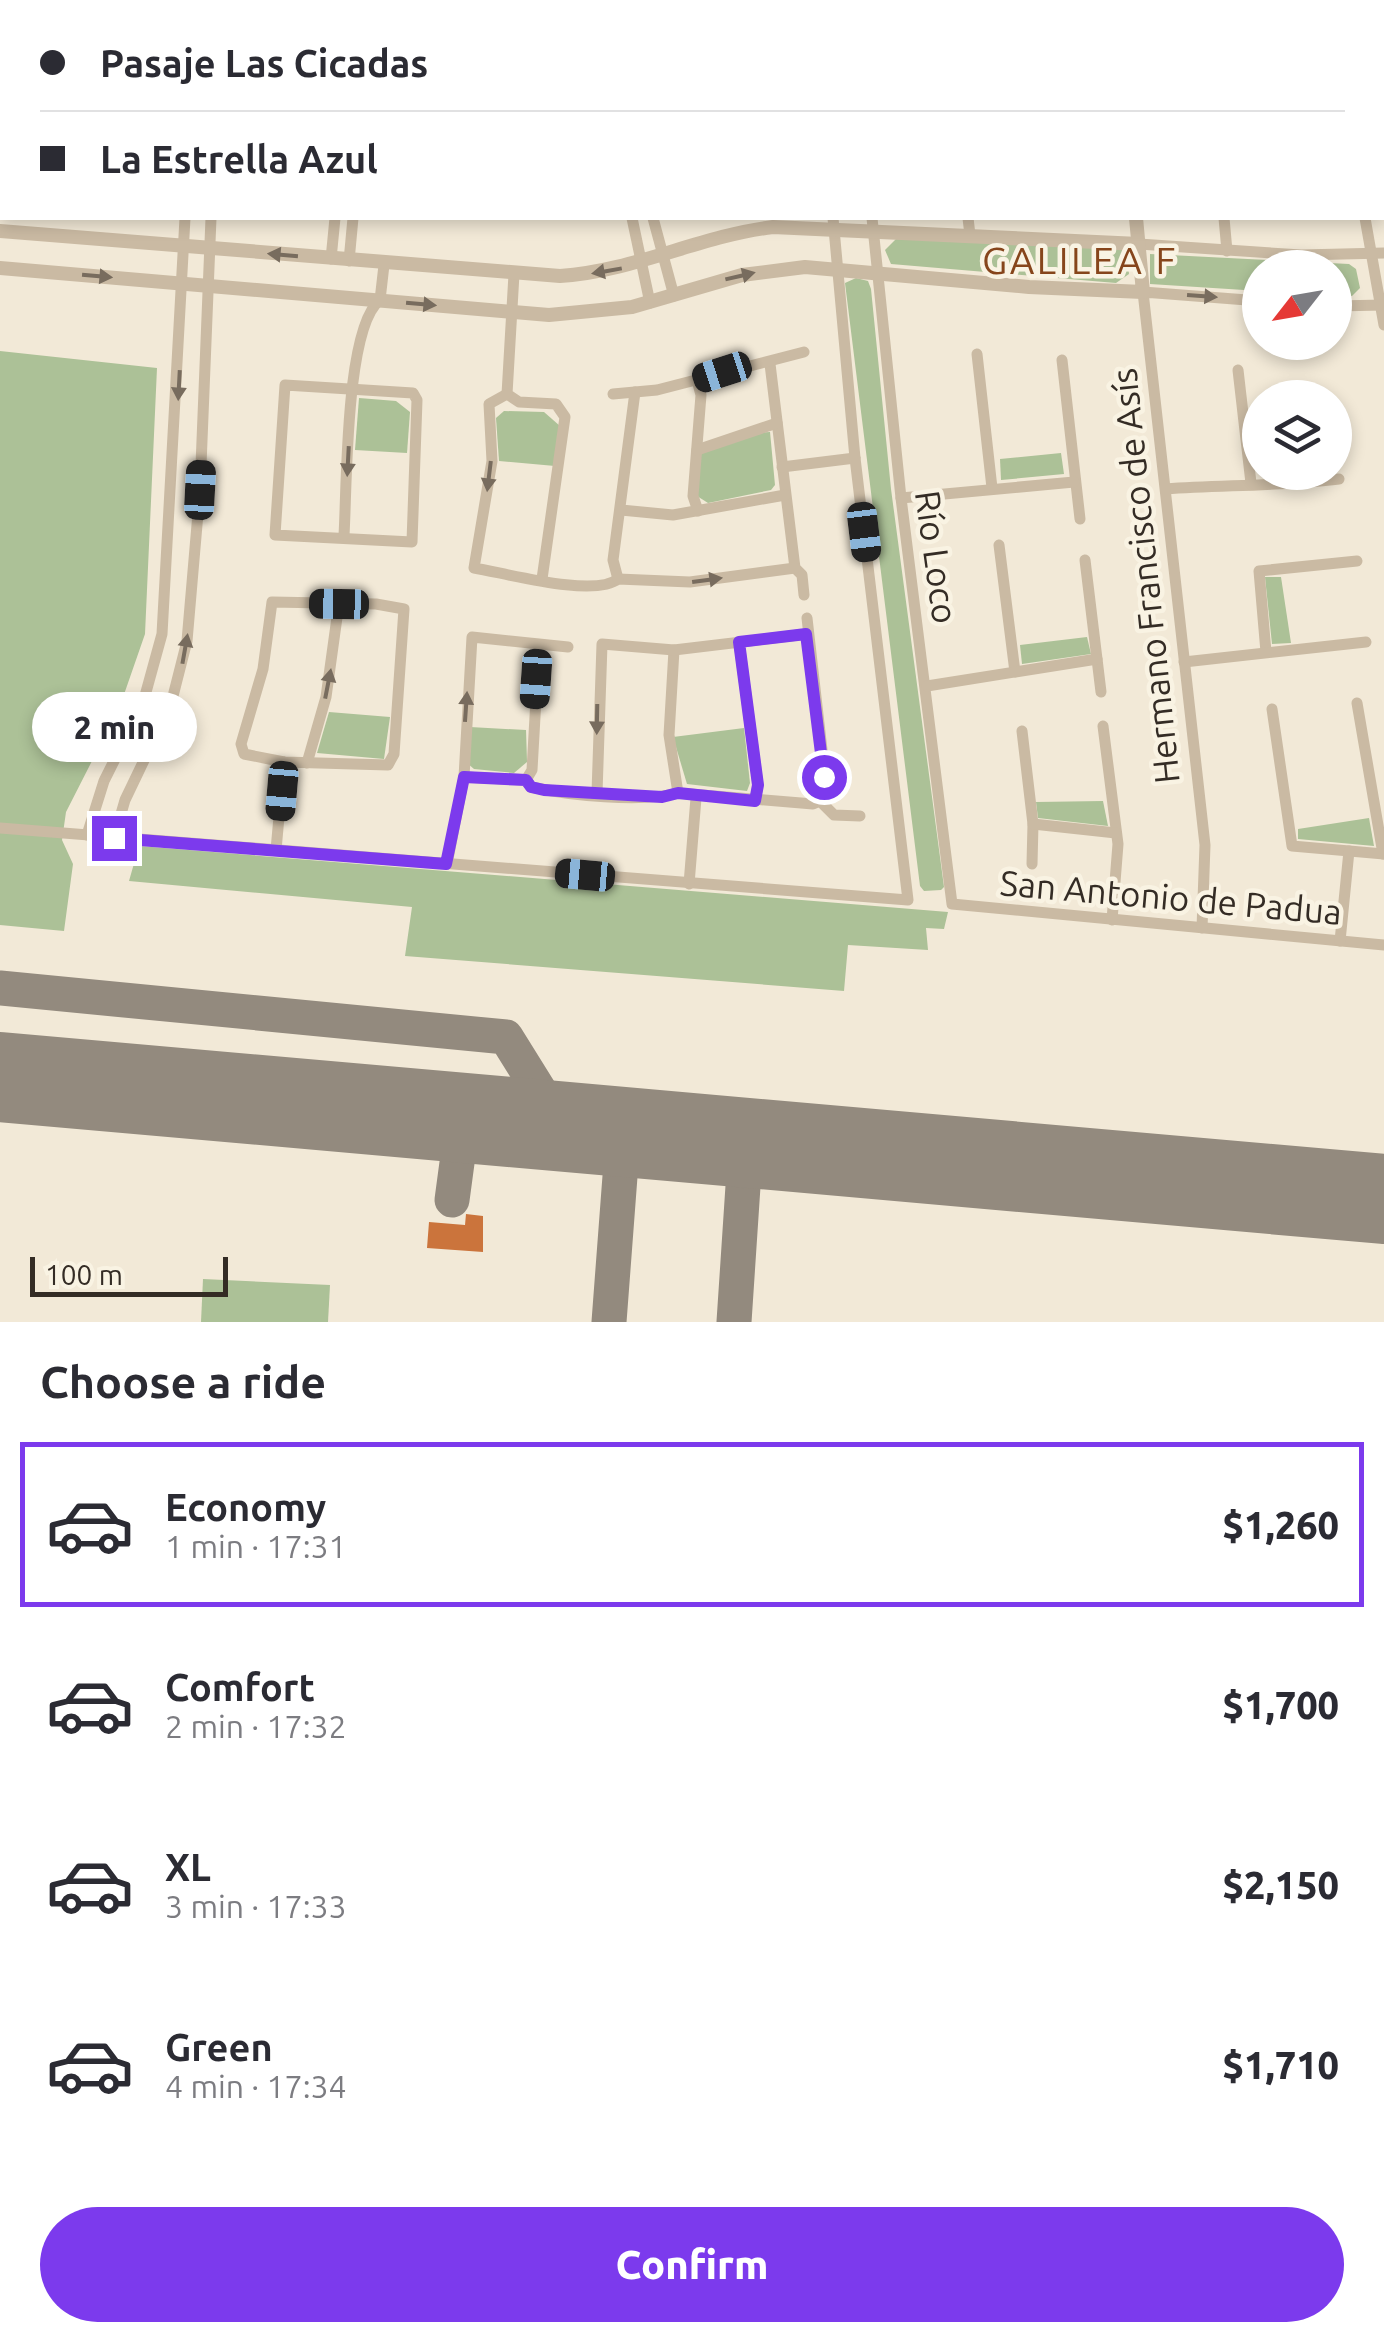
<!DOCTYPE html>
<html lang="en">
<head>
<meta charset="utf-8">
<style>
  body { margin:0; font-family:Ubuntu,sans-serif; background:#f2f2f3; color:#2b2b33; height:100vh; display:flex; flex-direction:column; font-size:38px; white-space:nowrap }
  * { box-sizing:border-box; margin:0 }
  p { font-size:32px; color:#7c7c81 }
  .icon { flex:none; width:55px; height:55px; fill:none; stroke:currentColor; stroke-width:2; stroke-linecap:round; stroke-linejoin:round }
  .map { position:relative; height:1322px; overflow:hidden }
  .drawer { display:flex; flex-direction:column; background:#fff; flex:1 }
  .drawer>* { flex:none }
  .banner { position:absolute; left:0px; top:0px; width:1385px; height:220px; box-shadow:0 5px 15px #0003; display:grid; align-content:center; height:220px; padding:0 40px; background:#fff }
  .needle { width:65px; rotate:239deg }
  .fabs { position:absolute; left:1242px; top:250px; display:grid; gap:20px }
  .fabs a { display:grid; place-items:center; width:110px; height:110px; border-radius:50%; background:#fff; box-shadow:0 5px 15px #0003; font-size:50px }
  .scale { position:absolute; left:30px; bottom:25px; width:198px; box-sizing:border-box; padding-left:10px; border:5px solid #342c25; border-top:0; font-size:28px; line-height:35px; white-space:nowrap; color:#342c25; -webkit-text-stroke:8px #f9f3e3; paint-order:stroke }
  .end { position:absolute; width:45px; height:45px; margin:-22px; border:12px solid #7c3aed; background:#fff; box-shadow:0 0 0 5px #fff }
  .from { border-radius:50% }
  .bubble { position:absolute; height:70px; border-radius:35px; background:#fff; box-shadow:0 5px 15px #0003; font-size:32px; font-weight:800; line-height:70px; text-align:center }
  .car { position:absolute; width:30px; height:60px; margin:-30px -15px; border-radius:12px; box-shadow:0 0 8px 2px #0007; background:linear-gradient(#222 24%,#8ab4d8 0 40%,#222 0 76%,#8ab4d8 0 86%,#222 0) }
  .banner b { display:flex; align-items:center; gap:35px; height:95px; font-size:38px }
  .banner b+b { border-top:2px solid #e1e1e2 }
  .banner i { width:25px; height:25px; background:#2b2b33 }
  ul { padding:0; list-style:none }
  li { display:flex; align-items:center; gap:30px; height:165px; margin:0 20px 15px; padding:0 20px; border:5px solid transparent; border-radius:0px }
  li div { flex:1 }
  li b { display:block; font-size:38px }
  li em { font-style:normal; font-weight:800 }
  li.selected { border-color:#7c3aed }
  li>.icon { width:90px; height:90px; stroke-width:1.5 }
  h2 { padding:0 40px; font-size:45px; line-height:120px }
  .cta { display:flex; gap:20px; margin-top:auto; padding:20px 40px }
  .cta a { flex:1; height:115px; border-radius:60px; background:#7c3aed; color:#fff; font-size:40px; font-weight:800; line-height:115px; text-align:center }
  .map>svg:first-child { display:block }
</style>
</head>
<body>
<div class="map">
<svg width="1384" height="1322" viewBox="0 0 1384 1322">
  <rect width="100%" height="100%" fill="#f2e9d7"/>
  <!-- green -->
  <g fill="#acc197">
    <polygon points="896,239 1120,248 1127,255 1129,274 1116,283 891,264 885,250"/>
    <polygon points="1150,254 1349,264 1356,269 1360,288 1352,296 1335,295 1335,268 1260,268 1260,291 1150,284"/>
    <polygon points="856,278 868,281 871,289 891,489 944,887 941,890 924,891 920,886 845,283"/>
    <polygon points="0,351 157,368 145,634 120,706 66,812 62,840 73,864 64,931 0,925"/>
    <polygon points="359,398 396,401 410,412 407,453 355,450"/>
    <polygon points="504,411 544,412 560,426 555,466 499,461 496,418"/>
    <polygon points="770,432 775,485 771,490 708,503 697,496 700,454 757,433"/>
    <polygon points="1061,453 1064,474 1001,480 1000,459"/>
    <polygon points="1265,577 1281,577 1291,643 1272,644"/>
    <polygon points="1087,637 1091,654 1022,664 1020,645"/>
    <polygon points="329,712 390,717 384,759 317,753"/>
    <polygon points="470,727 526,730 527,762 514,773 474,769 467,763"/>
    <polygon points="744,728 750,783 747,791 687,784 673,737"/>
    <polygon points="1103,801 1108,826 1038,818 1036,802"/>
    <polygon points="1369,818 1374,846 1298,839 1298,829"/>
    <polygon points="139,846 948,912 944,929 926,928 928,950 848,945 844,991 405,956 412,907 129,881"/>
    <polygon points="203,1279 330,1285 328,1322 201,1322"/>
  </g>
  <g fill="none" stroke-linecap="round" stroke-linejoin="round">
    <!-- taxiway -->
    <g stroke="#938a7e" stroke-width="35">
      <polyline points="0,988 506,1037 562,1127"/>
      <polyline points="604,1130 621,1163 609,1322"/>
      <polyline points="725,1141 744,1171 734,1322"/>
      <polyline points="744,1171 768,1145"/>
      <polyline points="452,1200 463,1118"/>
    </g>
    <!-- runway -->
    <polyline stroke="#938a7e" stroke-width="90" points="0,1077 1384,1199"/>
  </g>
  <!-- building -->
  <polygon fill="#cb743c" points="466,1214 483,1216 483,1252 427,1248 429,1222 465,1225"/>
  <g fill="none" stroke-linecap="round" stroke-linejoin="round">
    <!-- minor -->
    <g stroke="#cabaa3" stroke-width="11">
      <polyline points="57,0 59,2"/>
      <polyline points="144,0 145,2"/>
      <polyline points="170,0 170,2"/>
      <polyline points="261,0 262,2"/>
      <polyline points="352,0 353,2"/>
      <polyline points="433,0 434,2"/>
      <polyline points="814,0 815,2"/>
      <polyline points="854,0 854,2"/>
      <polyline points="1326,0 1326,2"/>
      <polyline points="1335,0 1337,2"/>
      <polyline points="1143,2 1157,0"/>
      <polyline points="1382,48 1384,49"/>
      <polyline points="0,66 2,66"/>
      <polyline points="0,143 2,143"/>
      <polyline points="632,218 650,303"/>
      <polyline points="653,218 674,296"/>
      <polyline points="872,218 901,498 952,904 1384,945"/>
      <polyline points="968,218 970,235"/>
      <polyline points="1224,218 1227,251"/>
      <polyline points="1365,218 1384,325"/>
      <polyline points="1139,244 1301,255 1384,253"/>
      <polyline points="331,259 335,218"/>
      <polyline points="349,261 353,218"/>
      <polyline points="514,274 507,394 519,402 556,404 565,417 542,579"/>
      <polyline points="1335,306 1384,305"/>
      <polyline points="977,354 992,488"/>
      <polyline points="1062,360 1080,519"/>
      <polyline points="770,364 795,568 802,575 804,595"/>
      <polyline points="1238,370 1251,483"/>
      <polyline points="697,380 701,395 693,496 698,511"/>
      <polygon points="285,385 413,393 417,400 412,542 275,535"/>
      <path d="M507,394L489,404L492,461L474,568C505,573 594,598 618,579L690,582L795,568"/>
      <polyline points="613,394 657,390 804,352"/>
      <polyline points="697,450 777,423"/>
      <polyline points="782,467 855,458"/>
      <path d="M1166,489C1224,485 1281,486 1339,479"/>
      <polyline points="901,498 1074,482"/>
      <polyline points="621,510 673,515 785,495"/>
      <path d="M344,535C347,488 345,327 380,300L384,265"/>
      <polyline points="999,545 1015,672"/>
      <polyline points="1085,560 1101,692"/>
      <polyline points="618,579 613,560 635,392"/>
      <polygon points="272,602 376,604 404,609 394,754 388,765 284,762 244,754 241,744 263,669"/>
      <polyline points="807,618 826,785 820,801"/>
      <polyline points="739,642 758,785 755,801"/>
      <polyline points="674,650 669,735 678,793"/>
      <polyline points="1266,652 1259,571 1357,561"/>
      <polyline points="1184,662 1366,642"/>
      <polyline points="927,686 1097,659"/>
      <polyline points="1357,703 1383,854"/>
      <polyline points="1272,709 1292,846 1384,854"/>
      <polyline points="1103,726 1118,844 1112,920"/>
      <polyline points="1022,731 1033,824 1032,864"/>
      <polyline points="307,763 326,697 339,603"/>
      <path d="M464,777L526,780L531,787C569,795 640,803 678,793L813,804L820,801"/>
      <polyline points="526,780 532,770 539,646"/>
      <polyline points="597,793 602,644 674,650 807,634"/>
      <polyline points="820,801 834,815 860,816"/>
      <polyline points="1033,824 1116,833"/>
      <polyline points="0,828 908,900 855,458 833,218"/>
      <polyline points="87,835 104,781 143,703 162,634 185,218"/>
      <polyline points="114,838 125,800 171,704 187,641 200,490 211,218"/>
      <polyline points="276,850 284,762"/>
      <polyline points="447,864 464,777 472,637 568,647"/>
      <polyline points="689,884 696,798"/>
      <polyline points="1202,928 1205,845 1143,292 1260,301"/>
      <polyline points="1340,941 1349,851"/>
    </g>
    <!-- tertiary -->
    <g stroke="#cabaa3" stroke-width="14">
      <polyline points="1115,0 1115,2"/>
      <path d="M0,231L560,276C635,271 699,236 773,227L1139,244"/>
      <polyline points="0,268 549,315 632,307 742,275 805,267 1029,287 1143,292 1136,218"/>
    </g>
  </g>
  <!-- one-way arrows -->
  <defs><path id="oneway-solid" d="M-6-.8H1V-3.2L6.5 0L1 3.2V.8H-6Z" transform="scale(2.5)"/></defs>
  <g fill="#786c5e">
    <use href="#oneway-solid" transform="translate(283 255) rotate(-175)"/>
    <use href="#oneway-solid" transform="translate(607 271) rotate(170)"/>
    <use href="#oneway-solid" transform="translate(97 276) rotate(5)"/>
    <use href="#oneway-solid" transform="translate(740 276) rotate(-13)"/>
    <use href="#oneway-solid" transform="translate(1202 296) rotate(4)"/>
    <use href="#oneway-solid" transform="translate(421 304) rotate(5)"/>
    <use href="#oneway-solid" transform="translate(179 385) rotate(93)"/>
    <use href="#oneway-solid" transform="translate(348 461) rotate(93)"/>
    <use href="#oneway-solid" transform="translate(489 476) rotate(97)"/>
    <use href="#oneway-solid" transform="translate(707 580) rotate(-8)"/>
    <use href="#oneway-solid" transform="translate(185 649) rotate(-80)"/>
    <use href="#oneway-solid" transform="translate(328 684) rotate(-79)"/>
    <use href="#oneway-solid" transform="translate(466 707) rotate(-86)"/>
    <use href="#oneway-solid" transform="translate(597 719) rotate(91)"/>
  </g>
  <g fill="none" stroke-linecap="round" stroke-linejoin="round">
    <!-- route -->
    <polyline stroke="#7c3aed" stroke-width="12" points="114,838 446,864 464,777 526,780 531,787 544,790 662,797 678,793 755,801 758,785 739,642 806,634 824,777"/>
  </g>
  <g text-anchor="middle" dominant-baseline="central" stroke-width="9" stroke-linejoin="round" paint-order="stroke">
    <!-- street labels -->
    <g font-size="35" fill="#342c25" stroke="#f9f3e3">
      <text transform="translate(937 557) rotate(82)">Río Loco</text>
      <text transform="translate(1145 576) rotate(-96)">Hermano Francisco de Asís</text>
      <text transform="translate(1171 897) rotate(5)">San Antonio de Padua</text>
    </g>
    <!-- neighbourhood labels -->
    <g font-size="38" letter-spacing="2.5" fill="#86451b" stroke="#f9f3e3">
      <text x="1080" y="260">GALILEA F</text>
    </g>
  </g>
</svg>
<div class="fabs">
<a><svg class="needle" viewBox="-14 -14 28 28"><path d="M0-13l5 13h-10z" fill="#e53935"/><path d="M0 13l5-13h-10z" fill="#7c7c81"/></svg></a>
<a><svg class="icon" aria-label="layers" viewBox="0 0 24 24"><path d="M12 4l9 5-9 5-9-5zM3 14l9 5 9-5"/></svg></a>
</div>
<div class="scale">100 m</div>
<i class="end from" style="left:824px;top:777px"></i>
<i class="end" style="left:114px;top:838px"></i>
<div class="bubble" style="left:32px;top:692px;width:165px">2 min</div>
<i class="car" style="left:722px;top:372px;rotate:252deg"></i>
<i class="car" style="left:200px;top:490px;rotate:3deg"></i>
<i class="car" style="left:864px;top:532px;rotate:173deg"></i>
<i class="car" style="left:339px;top:604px;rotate:271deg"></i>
<i class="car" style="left:536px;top:679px;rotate:184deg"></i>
<i class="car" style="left:282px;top:791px;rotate:185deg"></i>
<i class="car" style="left:585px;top:875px;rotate:275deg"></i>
<div class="banner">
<b><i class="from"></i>Pasaje Las Cicadas</b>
<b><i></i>La Estrella Azul</b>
</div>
</div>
<section class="drawer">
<h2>Choose a ride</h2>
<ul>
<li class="selected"><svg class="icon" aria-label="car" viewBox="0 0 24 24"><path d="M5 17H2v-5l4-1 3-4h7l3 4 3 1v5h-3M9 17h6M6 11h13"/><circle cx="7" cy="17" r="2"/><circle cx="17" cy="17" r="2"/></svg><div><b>Economy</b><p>1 min · 17:31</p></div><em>$1,260</em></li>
<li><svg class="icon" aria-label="car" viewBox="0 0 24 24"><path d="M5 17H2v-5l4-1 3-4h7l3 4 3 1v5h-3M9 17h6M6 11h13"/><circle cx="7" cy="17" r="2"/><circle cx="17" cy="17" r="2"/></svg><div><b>Comfort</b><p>2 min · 17:32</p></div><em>$1,700</em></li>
<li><svg class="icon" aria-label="car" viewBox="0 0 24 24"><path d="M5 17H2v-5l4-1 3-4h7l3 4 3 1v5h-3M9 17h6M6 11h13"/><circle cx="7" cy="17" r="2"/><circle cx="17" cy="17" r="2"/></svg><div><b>XL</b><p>3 min · 17:33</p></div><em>$2,150</em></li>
<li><svg class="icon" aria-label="car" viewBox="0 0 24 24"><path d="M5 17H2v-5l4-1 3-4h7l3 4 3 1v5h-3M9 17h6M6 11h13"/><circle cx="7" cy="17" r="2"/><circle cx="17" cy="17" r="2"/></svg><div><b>Green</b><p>4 min · 17:34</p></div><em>$1,710</em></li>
</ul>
<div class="cta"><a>Confirm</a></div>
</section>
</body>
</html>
